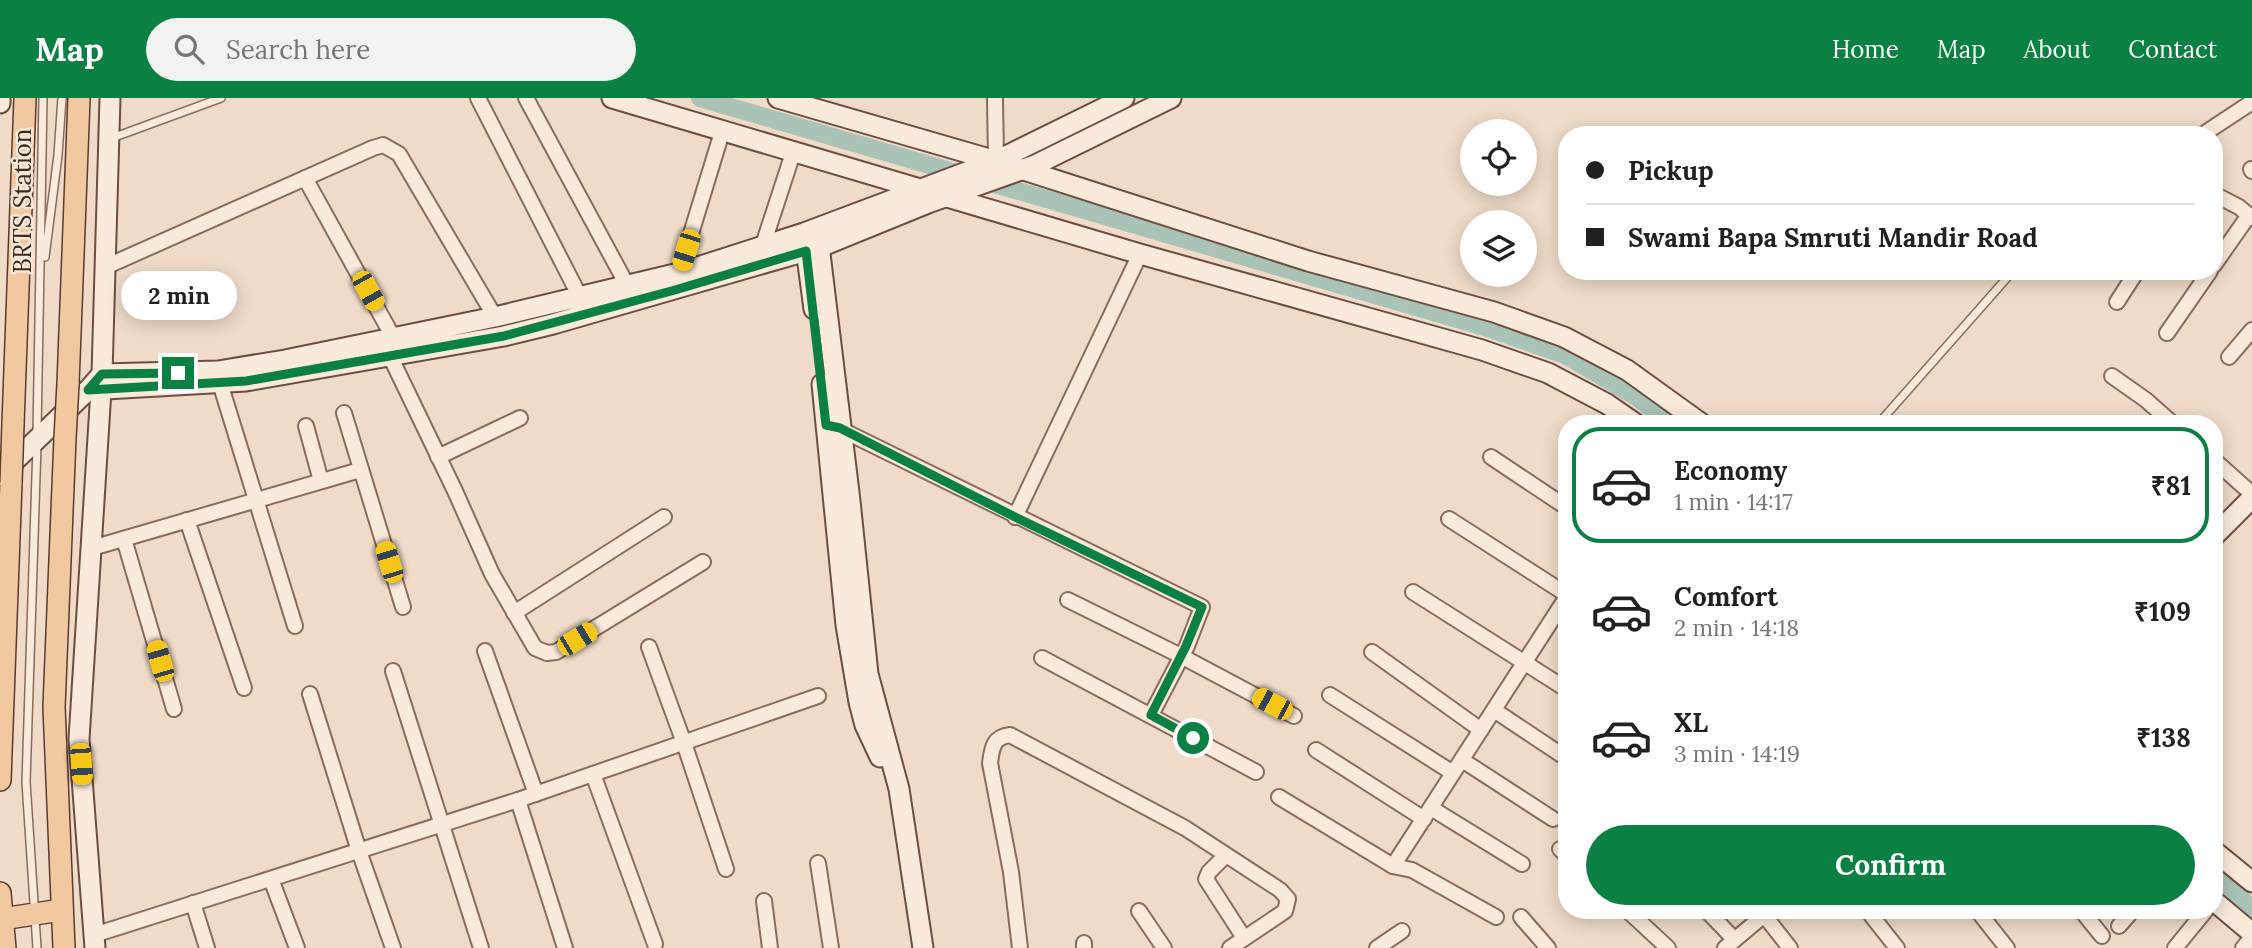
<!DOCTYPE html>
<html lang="en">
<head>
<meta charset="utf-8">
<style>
  body { margin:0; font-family:Lora,serif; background:#f2f2f2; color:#202124; height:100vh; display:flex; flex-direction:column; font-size:26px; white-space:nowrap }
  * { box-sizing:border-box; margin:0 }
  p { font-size:23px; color:#757577 }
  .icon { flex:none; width:38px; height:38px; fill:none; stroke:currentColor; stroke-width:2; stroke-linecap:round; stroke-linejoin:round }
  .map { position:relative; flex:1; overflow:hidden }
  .drawer { position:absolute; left:1558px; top:317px; width:665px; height:504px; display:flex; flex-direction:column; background:#fff; border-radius:28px; box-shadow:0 4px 18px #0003 }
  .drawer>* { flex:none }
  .top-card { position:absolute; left:1558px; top:28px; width:665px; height:154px; border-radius:28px; box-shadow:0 4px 18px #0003; display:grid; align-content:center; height:154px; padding:0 28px; background:#fff }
  .controls { position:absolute; left:1460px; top:21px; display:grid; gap:14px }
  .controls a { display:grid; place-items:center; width:77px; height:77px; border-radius:50%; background:#fff; box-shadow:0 4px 18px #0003; font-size:35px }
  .end { position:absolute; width:32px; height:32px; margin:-16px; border:9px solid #0b8043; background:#fff; box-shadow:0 0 0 4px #fff }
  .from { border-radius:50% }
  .bubble { position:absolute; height:49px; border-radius:24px; background:#fff; box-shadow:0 4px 18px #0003; font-size:23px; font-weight:700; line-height:49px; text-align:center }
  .car { position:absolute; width:21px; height:42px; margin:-21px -10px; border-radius:9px; box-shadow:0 0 5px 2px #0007; background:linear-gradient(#f5c518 24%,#345 0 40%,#f5c518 0 76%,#345 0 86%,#f5c518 0) }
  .top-card b { display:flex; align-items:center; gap:24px; height:66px; font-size:26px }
  .top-card b+b { border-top:2px solid #e0e0e0 }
  .top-card i { width:18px; height:18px; background:#202124 }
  ul { padding:12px 0 0; list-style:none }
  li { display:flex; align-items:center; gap:21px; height:116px; margin:0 14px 10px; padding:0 14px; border:4px solid transparent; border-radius:28px }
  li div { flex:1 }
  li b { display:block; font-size:26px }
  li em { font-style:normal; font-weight:700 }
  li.selected { border-color:#0b8043 }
  li>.icon { width:63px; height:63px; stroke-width:1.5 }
  .action { display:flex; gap:14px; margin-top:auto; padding:14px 28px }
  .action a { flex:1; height:80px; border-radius:42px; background:#0b8043; color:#fff; font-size:28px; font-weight:700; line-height:80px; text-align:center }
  header { display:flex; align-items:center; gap:42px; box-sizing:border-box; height:98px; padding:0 35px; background:#0b8043; color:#fff }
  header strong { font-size:33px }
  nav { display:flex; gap:38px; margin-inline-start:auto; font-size:24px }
  .search { width:490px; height:63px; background:#f2f2f2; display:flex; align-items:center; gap:18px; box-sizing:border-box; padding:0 24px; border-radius:38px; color:#757577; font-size:26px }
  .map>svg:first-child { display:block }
</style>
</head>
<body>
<header>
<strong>Map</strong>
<div class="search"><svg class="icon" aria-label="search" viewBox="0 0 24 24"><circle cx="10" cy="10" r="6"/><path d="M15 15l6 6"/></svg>Search here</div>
<nav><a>Home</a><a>Map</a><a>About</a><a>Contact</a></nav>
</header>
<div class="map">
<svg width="2252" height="850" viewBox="0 0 2252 850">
  <rect width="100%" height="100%" fill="#efdbc8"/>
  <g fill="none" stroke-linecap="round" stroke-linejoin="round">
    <!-- canal -->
    <g stroke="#a9c3b6" stroke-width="18">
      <polyline points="700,0 1485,229 1565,257 1635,298 1673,326"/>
      <polyline points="2214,778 2252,810"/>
    </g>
    <!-- lane casing -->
    <g stroke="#8b6c5c" stroke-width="10">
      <g id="lane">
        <polyline points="112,40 221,0"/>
        <polyline points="45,159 58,57 62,0"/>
        <polyline points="1878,326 2013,173"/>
        <polyline points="37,335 43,0"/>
        <polyline points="37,347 26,684 37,850"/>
      </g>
    </g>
    <!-- street casing -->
    <g stroke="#8b6c5c" stroke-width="18">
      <g id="street">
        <polyline points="478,0 580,199"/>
        <polyline points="526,0 627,187"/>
        <polyline points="995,0 996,63"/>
        <polyline points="2202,37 2252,4"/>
        <polyline points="2251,71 2252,73"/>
        <polyline points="305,80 393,239"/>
        <polyline points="2214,96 2239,109 2252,120"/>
        <polyline points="762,150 793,55"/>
        <polyline points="2214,167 2249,117"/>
        <polyline points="105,169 373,50 383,47 399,56 495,219"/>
        <polyline points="679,175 722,34"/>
        <polyline points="2117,204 2137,173"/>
        <polyline points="2167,235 2210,173"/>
        <polyline points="390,258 455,393 492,476 535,550 547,555 556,554 703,464"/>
        <polyline points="2229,259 2252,232"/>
        <polyline points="2112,278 2146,302 2173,326"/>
        <polyline points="220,285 295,528"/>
        <polyline points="344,315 403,509"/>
        <polyline points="306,328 321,383"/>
        <polyline points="834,328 1202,509 1187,548 1151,617"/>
        <polyline points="438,359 520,320"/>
        <polyline points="1491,359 1566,409"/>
        <polyline points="2214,362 2252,396"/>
        <polyline points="1015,419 1140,156"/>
        <polyline points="1449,421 1566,496"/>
        <polyline points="187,422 244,590"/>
        <polyline points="124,441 174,611"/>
        <polyline points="92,450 360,372"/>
        <polyline points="1413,494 1566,591"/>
        <polyline points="1068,502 1181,558 1294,618"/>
        <polyline points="514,515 664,419"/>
        <polyline points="649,549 684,645 726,771"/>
        <polyline points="485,553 536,696"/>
        <polyline points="1372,554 1481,632"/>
        <polyline points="1042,560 1256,674"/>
        <polyline points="393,573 481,850"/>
        <polyline points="310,596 359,753 393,850"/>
        <polyline points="1330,597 1453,675"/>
        <polyline points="1494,612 1566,660"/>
        <polyline points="1316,652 1424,721"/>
        <polyline points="1462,662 1553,721"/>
        <polyline points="593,676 655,846"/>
        <polyline points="1279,699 1393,768 1412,772 1496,819"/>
        <polyline points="518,702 565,850"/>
        <polyline points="1431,710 1522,766"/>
        <polyline points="1560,751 1566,757"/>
        <polyline points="1226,757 1209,774 1206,781 1244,840"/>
        <polyline points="818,765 831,850"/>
        <polyline points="1393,768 1566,500"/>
        <polyline points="271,781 297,850"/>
        <polyline points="764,803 770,850"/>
        <polyline points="193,805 207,850"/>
        <polyline points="1627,812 1668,850"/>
        <polyline points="1706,812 1734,841"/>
        <polyline points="1867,812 1897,850"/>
        <polyline points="1977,812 2007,850"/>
        <polyline points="2081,812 2102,838"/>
        <polyline points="1139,813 1164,850"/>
        <polyline points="1764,817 1790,850"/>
        <polyline points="1521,819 1548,850"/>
        <polyline points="2119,828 2133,812"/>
        <polyline points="94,837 518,702 818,598"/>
        <polyline points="1084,845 1084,850"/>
        <path d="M1020,850L1011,774L990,665C992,650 993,639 1010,637L1185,730L1280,792L1288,801L1285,813L1230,850"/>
        <polyline points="1377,850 1402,833"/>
        <polyline points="1725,850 1770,812"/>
        <polyline points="2175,850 2206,812"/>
        <polyline points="2243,850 2252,839"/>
      </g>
    </g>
    <!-- secondary casing -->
    <g stroke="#6d4d40" stroke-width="23">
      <g id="secondary">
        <polyline points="612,0 1140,156 1482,252 1548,275 1607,306 1636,326"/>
        <polyline points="778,0 996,63 1308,163 1494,214 1564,239 1627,272 1702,326"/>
        <polyline points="1124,0 996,63 804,135 679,175 495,219 285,262 218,273 102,276 88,292 246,283 504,238 553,226 820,149 928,105 1035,67 1171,0"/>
        <polyline points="0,5 0,0"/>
        <polyline points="818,139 850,403 868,576 899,691 923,850"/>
        <polyline points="805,143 814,211"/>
        <polyline points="822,286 846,527 859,604 865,627 880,659"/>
        <polyline points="0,377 88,292"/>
        <polyline points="2214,438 2252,400"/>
        <polyline points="2214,753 2252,784"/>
        <polyline points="2214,803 2252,835"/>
        <polyline points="95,850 79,641 102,276 110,0"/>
      </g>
    </g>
    <!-- primary casing -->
    <g stroke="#593b30" stroke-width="24">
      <g id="primary">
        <polyline points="68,286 79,0"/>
        <polyline points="13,326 25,0"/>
        <polyline points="0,682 11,385"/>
        <polyline points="0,795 5,850"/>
        <polyline points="2,821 61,812"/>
        <polyline points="64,850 54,609 65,340"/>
      </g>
    </g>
    <!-- lane -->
    <use href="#lane" stroke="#f9eadb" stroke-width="7"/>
    <!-- street -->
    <use href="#street" stroke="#f9eadb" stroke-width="14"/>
    <!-- secondary -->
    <use href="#secondary" stroke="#f9eadb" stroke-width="19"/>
    <!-- primary -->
    <use href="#primary" stroke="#f1c8a0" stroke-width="21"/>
    <!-- primary-bridge casing -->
    <g stroke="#593b30" stroke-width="24" stroke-linecap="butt">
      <g id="primary-bridge">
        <polyline points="65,340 68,286"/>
        <polyline points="11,385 13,326"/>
      </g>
    </g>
    <!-- primary-bridge -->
    <use href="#primary-bridge" stroke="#f1c8a0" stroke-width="21"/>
  </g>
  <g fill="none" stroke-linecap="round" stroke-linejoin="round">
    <!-- route -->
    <polyline stroke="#0b8043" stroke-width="9" points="178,275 102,276 88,292 246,283 504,238 675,192 806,153 826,327 840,330 1015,419 1202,509 1186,548 1151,617 1193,640"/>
  </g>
  <g text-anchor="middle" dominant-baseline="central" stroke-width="5" stroke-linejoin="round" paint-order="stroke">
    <!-- street labels -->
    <g font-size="24" fill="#3b2820" stroke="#f6e7d7">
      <text transform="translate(22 103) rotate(-90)">BRTS Station</text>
    </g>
  </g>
</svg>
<div class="controls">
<a><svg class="icon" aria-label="locate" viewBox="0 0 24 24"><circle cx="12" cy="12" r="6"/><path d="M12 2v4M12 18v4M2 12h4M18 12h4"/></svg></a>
<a><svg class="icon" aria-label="layers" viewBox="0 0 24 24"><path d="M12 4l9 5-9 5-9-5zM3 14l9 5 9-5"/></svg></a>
</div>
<i class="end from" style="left:1193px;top:640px"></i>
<i class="end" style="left:178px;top:275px"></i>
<div class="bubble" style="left:121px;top:173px;width:116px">2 min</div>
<i class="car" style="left:686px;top:152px;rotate:197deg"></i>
<i class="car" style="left:368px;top:193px;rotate:151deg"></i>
<i class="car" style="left:389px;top:464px;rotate:343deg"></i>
<i class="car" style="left:577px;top:541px;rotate:59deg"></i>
<i class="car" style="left:160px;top:563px;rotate:344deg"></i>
<i class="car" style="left:1272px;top:606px;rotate:298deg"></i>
<i class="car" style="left:81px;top:666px;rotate:176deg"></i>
<div class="top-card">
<b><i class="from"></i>Pickup</b>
<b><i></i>Swami Bapa Smruti Mandir Road</b>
</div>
<section class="drawer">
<ul>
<li class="selected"><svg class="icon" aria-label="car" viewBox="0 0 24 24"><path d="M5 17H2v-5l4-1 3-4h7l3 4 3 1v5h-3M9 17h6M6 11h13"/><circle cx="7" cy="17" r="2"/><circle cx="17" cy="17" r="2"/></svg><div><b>Economy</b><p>1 min · 14:17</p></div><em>₹81</em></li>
<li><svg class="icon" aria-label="car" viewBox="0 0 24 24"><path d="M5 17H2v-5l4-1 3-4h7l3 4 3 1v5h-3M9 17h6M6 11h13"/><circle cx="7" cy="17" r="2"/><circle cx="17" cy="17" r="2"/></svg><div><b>Comfort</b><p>2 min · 14:18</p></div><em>₹109</em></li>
<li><svg class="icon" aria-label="car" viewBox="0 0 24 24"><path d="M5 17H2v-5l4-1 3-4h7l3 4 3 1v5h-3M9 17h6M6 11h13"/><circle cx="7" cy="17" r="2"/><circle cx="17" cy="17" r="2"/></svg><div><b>XL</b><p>3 min · 14:19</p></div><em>₹138</em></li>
</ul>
<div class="action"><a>Confirm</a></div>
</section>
</div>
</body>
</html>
